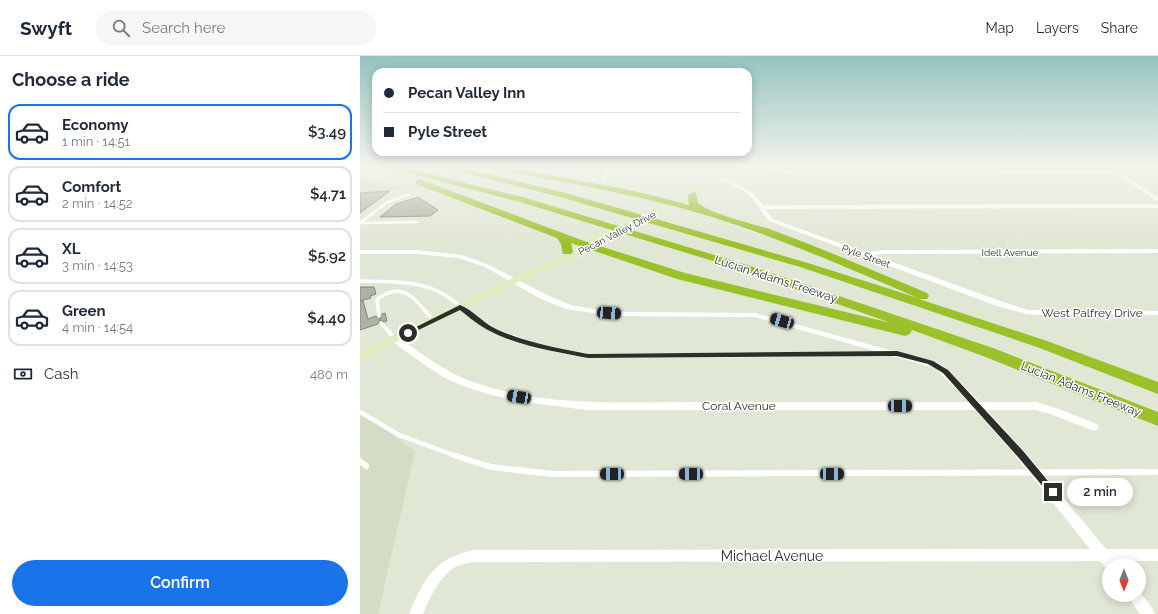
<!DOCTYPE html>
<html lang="en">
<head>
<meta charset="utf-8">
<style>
  body { margin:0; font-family:Raleway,sans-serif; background:#f6f6f7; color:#1f2937; height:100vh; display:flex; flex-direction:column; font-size:15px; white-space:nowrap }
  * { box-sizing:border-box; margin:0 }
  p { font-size:13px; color:#747a83 }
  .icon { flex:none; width:22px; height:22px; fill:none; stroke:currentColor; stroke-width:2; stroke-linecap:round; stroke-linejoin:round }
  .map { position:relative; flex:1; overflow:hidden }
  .side { display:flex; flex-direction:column; background:#fff; width:360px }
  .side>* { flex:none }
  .top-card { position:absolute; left:12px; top:12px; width:380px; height:88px; border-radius:12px; box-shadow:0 2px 10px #0003; display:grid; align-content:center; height:88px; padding:0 12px; background:#fff }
  .needle { width:26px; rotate:180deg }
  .controls { position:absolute; left:742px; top:502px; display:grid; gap:8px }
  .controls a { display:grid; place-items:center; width:44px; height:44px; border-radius:50%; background:#fff; box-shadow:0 2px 10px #0003; font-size:20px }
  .end { position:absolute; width:18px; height:18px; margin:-9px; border:5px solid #2c2f28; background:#fff; box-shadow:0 0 0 2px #fff }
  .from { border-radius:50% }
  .bubble { position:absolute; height:28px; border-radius:14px; background:#fff; box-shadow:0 2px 10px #0003; font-size:13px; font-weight:600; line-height:28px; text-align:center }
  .car { position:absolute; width:12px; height:24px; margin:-12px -6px; border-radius:5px; box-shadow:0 0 3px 1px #0007; background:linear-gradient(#222 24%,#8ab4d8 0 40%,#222 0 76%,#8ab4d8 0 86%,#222 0) }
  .top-card b { display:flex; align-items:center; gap:14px; height:38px; font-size:15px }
  .top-card b+b { border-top:1px solid #e0e1e3 }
  .top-card i { width:10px; height:10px; background:#1f2937 }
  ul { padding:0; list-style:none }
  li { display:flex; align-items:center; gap:12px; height:56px; margin:0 8px 6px; padding:0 4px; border:2px solid #e0e1e3; border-radius:12px }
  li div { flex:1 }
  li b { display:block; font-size:15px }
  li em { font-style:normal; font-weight:600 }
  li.on { border-color:#1a73e8 }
  li>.icon { width:36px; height:36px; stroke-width:1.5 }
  h2 { padding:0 12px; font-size:18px; line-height:48px }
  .pay { display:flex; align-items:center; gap:10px; height:44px; padding:0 12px; font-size:15px }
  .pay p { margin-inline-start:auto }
  .button { display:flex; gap:8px; margin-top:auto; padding:8px 12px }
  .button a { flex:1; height:46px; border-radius:24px; background:#1a73e8; color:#fff; font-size:16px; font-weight:600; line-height:46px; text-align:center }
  header { display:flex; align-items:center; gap:24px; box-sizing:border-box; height:56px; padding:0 20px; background:#fff; border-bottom:1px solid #e0e1e3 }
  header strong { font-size:19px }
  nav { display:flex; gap:22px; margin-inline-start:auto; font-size:14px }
  .search { width:280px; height:36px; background:#f6f6f7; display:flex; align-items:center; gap:10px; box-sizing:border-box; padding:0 14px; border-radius:22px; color:#747a83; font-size:15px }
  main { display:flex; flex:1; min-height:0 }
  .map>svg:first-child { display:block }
</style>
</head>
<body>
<header>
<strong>Swyft</strong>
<div class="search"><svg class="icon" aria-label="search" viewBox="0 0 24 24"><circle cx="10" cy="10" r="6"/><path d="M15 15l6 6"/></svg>Search here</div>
<nav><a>Map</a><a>Layers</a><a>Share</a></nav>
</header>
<main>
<section class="side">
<h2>Choose a ride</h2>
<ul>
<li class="on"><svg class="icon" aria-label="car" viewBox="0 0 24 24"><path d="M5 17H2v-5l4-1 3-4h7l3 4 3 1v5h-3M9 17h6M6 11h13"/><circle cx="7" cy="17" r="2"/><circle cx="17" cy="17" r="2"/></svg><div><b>Economy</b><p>1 min · 14:51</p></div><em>$3.49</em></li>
<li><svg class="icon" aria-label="car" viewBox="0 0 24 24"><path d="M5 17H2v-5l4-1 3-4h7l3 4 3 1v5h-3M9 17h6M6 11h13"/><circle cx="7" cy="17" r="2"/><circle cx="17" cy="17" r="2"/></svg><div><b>Comfort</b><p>2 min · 14:52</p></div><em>$4.71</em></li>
<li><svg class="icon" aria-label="car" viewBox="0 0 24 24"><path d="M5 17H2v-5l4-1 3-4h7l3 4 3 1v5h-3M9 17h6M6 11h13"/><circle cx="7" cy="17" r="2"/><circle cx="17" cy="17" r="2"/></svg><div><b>XL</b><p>3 min · 14:53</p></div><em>$5.92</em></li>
<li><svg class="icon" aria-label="car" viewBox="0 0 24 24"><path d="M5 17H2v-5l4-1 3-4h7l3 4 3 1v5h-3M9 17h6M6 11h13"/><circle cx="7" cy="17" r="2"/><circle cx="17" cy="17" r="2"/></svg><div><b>Green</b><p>4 min · 14:54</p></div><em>$4.40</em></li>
</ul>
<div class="pay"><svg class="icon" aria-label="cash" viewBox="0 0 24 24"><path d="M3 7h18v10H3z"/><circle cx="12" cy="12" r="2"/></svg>Cash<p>480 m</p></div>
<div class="button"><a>Confirm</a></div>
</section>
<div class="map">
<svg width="798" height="558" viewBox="0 0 798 558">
  <rect width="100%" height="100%" fill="#e1e7d5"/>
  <!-- built -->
  <g fill="#d3dcc4">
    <polygon points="0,122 45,133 0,137"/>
    <polygon points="0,355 55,395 18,558 0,558"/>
  </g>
  <!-- building -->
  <g fill="#adb3a3" stroke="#818777">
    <polygon points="30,135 0,157 0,137"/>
    <polygon points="58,141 78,154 70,160 20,161 36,148"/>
    <polygon points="0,231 14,231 16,238 10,240 11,242 0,245 3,245 8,263 16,260 20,263 22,258 25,257 27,265 24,266 20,264 18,268 0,274"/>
  </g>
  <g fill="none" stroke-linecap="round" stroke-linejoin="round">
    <!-- lane-far3 -->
    <g stroke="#fff" stroke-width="2.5">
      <polyline points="0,167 26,147 50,138"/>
      <polyline points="0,167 58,166"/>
    </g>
    <!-- lane-far2 -->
    <g stroke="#fff" stroke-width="3.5">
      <path d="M0,225C29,226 60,224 85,239C104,251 120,270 141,277"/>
      <path d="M19,260L17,244C20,240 24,239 28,237C49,229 61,251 73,264"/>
      <polyline points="21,267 30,277"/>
    </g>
    <!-- lane-far1 -->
    <g stroke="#fff" stroke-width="4.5">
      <polyline points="29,276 35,283"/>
      <polyline points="139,276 177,290 228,300 528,298"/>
      <polyline points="0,356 39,379 96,400"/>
    </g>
    <!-- lane -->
    <g stroke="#fff" stroke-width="6">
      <polyline points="93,399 131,411 193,418 798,416"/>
      <polyline points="0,405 6,410"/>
    </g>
    <!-- street -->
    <g fill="#fff" fill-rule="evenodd">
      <polygon points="249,110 254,110 245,126 241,126 241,125"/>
      <polygon points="393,110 404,110 440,116 752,115 746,110 752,110 798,142 798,146 756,117 440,118 419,116"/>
      <path d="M357,122H361C378,128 393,133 403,149L798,148V152L405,153L413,163L504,196L526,194L798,193V197L526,198L513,199L643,246L668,254L798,255V259H677L667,258L637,250L409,165C402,158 399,149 392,142C383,132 369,128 357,124Z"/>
      <path d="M0,194H56L102,199L129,209L187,239L211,249L233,253L265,256L395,257L581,308L620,346H676L699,353L737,368L739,371L737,374L734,375L693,359L676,354H627L665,396L746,493H798V505H756L757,509H749V514L747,513L740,505L114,506C108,507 101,508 95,511C79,521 70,541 63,558H49C64,523 74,502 114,494L730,493L657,402L616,354H229C182,349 135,344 91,325C78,319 67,310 55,302C47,296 37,290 31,283L35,280L38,281C62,298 85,316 113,326C186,352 267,346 343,346C432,346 520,346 609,346L575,312L395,261L265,260L233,257L206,253L181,243L125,211L99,202L56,198H0Z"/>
      <polygon points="779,535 793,553 795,558 780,558 767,539 779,539"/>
    </g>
    <!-- secondary -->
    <g fill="#e1ecbf" fill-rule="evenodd">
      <polygon points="378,110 387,110 341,133 336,141 224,198 156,227 0,304 0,295 150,223 218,194 330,137 328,135 329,133"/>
      <polygon points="268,160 271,160 275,162 214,195 208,195 207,193"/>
    </g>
    <!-- highway -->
    <g fill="#9bc12a" fill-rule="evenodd">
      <polygon points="21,110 37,110 166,142 387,209 633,292 798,356 798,370 623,300 552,274 550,278 545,280 317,223 211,187 213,196 211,198 203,198 201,188 197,182 56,128 55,126 59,123 62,124 224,185 325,217 531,267 379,213 160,146"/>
      <path d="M77,110H94L206,137L448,207L558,242C490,213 423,183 352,161C277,138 199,125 121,112L117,110C147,110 176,116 205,122C247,129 288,137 329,149L328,139L333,136L336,137L338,147C354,160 393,167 415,175C466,194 517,216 567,237L569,240L567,243H559L687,285L798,326V338L677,291L440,211L200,141Z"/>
    </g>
  </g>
  <!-- sky -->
  <linearGradient id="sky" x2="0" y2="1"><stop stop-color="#95c2bf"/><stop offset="0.58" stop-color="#f2f4ec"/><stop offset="1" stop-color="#f2f4ec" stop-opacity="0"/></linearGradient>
  <rect width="798" height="189" fill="url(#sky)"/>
  <!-- route -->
  <path fill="#2c2f28" d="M100,249C113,254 123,267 136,273C165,286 197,292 228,298L537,295L573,305L588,314L664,396L697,436L696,439L693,440L690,439L658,401L583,317L568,308L537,300L228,302C197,296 158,290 130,275C119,270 109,261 100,254L50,278L44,277Z"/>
  <g text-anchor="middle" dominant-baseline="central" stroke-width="3" stroke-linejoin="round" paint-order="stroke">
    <!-- far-street labels -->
    <g font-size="10" fill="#2c2f28" stroke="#fff">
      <text transform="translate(257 177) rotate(-27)">Pecan Valley Drive</text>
      <text x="650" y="196">Idell Avenue</text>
      <text transform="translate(506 200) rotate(20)">Pyle Street</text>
    </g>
    <!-- street labels -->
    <g font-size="12" fill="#2c2f28" stroke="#fff">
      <text transform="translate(416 223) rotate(18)">Lucian Adams Freeway</text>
      <text x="732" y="257">West Palfrey Drive</text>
      <text transform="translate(721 333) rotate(22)">Lucian Adams Freeway</text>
      <text x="379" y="350">Coral Avenue</text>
    </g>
    <!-- near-street labels -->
    <g font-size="14" fill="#2c2f28" stroke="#fff">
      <text x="412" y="500">Michael Avenue</text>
    </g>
  </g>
</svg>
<div class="controls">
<a><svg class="needle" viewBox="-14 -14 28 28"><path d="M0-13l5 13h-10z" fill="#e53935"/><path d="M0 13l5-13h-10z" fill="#747a83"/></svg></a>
</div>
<i class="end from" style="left:48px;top:277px"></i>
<i class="end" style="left:693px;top:436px"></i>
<div class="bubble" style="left:707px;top:422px;width:66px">2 min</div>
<i class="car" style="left:249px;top:257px;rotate:94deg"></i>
<i class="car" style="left:422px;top:265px;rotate:286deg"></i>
<i class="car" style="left:159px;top:341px;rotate:280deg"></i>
<i class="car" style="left:540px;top:350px;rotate:90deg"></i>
<i class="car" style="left:252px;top:418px;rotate:270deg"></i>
<i class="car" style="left:331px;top:418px;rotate:270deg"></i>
<i class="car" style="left:472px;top:418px;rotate:90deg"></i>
<div class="top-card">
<b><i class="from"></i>Pecan Valley Inn</b>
<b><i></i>Pyle Street</b>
</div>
</div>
</main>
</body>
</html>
